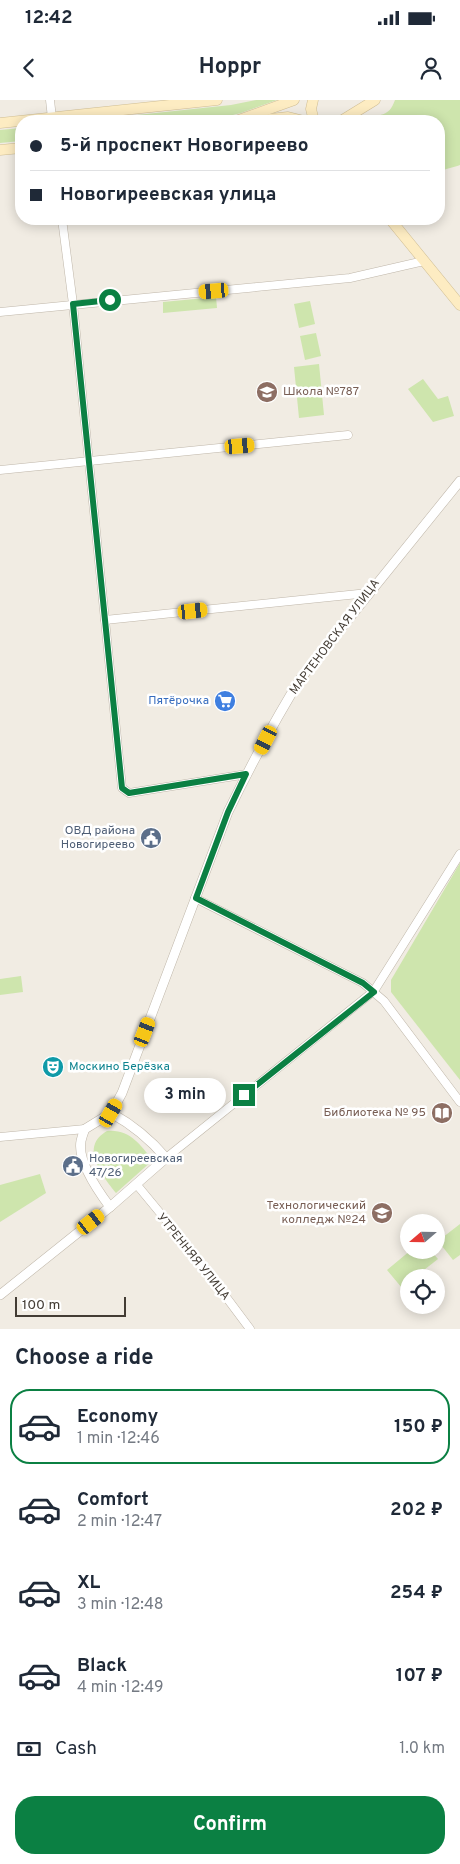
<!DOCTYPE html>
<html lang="en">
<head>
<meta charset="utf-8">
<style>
  body { margin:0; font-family:Overpass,sans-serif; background:#f6f6f7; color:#1f2937; height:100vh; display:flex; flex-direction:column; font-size:19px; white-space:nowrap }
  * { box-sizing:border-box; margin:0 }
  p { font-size:16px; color:#747a83 }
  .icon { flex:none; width:28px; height:28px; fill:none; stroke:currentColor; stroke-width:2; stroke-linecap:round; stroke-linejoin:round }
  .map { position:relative; height:1229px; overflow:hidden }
  .details { display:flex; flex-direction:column; background:#fff; flex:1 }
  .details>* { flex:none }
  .hud { position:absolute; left:15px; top:15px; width:430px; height:110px; border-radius:20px; box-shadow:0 2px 12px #0003; display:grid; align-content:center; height:110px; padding:0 15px; background:#fff }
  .needle { width:32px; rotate:250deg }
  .buttons { position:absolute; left:400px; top:1114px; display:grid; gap:10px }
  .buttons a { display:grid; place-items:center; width:45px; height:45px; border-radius:50%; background:#fff; box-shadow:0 2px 12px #0003; font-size:25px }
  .scale { position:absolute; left:15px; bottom:12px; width:111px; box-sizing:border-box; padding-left:5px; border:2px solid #433c34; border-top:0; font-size:14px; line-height:18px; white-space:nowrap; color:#433c34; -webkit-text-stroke:4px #fff; paint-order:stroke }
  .end { position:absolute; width:22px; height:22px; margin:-11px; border:6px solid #0b8043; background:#fff; box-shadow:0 0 0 2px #fff }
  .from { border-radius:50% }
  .bubble { position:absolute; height:35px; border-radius:18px; background:#fff; box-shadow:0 2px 12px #0003; font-size:16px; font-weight:700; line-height:35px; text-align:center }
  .car { position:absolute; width:15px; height:30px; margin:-15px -8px; border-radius:6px; box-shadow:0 0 4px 1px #0007; background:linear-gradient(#f5c518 24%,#345 0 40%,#f5c518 0 76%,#345 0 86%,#f5c518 0) }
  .hud b { display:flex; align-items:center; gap:18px; height:48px; font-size:19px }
  .hud b+b { border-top:1px solid #e0e1e3 }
  .hud i { width:12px; height:12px; background:#1f2937 }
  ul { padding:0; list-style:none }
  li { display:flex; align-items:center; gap:15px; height:75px; margin:0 10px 8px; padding:0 5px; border:2px solid transparent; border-radius:20px }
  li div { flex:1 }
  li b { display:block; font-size:19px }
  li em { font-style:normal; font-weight:700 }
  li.current { border-color:#0b8043 }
  li>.icon { width:45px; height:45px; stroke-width:1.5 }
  h2 { padding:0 15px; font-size:22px; line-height:60px }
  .pay { display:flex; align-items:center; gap:12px; height:55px; padding:0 15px; font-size:19px }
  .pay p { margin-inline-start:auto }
  .action { display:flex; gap:10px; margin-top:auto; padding:10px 15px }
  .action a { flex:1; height:58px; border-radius:20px; background:#0b8043; color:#fff; font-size:20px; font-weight:700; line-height:58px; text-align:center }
  .status { display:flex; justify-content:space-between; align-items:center; height:35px; padding:0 25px; background:#fff; direction:ltr }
  .status svg { height:14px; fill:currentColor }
  header { display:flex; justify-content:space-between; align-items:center; height:65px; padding:0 15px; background:#fff; font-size:22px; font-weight:700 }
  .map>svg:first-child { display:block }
</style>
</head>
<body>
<div class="status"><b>12:42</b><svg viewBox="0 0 49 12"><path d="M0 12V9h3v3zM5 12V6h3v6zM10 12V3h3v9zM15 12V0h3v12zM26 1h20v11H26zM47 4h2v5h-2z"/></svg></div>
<header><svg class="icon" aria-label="back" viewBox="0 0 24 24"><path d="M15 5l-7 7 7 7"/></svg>Hoppr<svg class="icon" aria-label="person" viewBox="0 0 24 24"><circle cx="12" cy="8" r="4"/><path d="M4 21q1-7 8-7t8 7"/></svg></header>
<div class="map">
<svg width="460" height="1229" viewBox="0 0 460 1229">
  <rect width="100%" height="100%" fill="#f1ece3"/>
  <!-- green -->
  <g fill="#cee5ad">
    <polygon points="256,0 277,0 241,13 209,21 80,21 231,5"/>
    <path d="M395,0H460V65C453,68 445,68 439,73V21H368C381,11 388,19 395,0Z"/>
    <polygon points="21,28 21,41 0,43 0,30"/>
    <polygon points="216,197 217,208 163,213 163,202"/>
    <polygon points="310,201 315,224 299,228 294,204"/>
    <polygon points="316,233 321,256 305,260 300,236"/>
    <polygon points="319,264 324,315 299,318 294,267"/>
    <polygon points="423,279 438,299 448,296 454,316 433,322 408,289"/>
    <polygon points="460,763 460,980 391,892 391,880"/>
    <polygon points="21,876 23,892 0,895 0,879"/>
    <path d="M107,1031C130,1029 139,1044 153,1060L116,1093C102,1075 79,1047 107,1031Z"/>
    <polygon points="40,1074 46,1093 0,1122 0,1085"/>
    <polygon points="460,1124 460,1155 453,1160 438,1141"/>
    <polygon points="411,1150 430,1150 438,1159 415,1177 409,1178 409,1183 402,1188 387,1170"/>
  </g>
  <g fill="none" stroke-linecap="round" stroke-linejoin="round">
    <!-- minor casing -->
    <g stroke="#bfb6a9" stroke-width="9">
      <g id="minor">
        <polyline points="50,0 52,18"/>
        <polyline points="62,119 73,204 122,688 129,693 247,674"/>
        <polyline points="0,212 350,178 424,161"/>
        <polyline points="0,370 348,335"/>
        <polyline points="105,520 368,493"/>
        <polyline points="195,798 363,883 384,901 460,1002"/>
        <polyline points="0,1037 85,1029"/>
        <polyline points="166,1058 374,891 460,754"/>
        <polyline points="137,1085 194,1154 250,1229"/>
      </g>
    </g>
    <!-- tertiary casing -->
    <g stroke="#bfb6a9" stroke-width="10">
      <g id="tertiary">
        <path d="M110,1107C98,1091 77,1061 81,1041C82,1037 83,1033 85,1029L111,1013L122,993L228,712C250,667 274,621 301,578L460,381"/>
        <path d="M0,1195L110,1107L166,1058C150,1039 133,1025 111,1013"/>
      </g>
    </g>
    <!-- secondary casing -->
    <g stroke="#d0be94" stroke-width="11">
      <g id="secondary">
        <polyline points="313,0 311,9 314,21"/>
        <polyline points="236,21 294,0"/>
        <polyline points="253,21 288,17 304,21"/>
        <polyline points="341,21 375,0"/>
        <polyline points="0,23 217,0"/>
        <polyline points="0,50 21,48"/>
        <polyline points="390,119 460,205"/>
      </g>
    </g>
    <!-- minor -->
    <use href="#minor" stroke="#fff" stroke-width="8"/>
    <!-- tertiary -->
    <use href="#tertiary" stroke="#fff" stroke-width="9"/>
    <!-- secondary -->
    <use href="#secondary" stroke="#fdecc2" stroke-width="10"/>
  </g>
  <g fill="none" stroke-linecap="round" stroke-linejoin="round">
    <!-- route -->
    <polyline stroke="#0b8043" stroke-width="6" points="110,200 73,204 122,688 129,693 246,674 228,712 196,798 363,883 374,892 244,995"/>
  </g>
  <!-- icons -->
  <defs>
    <g id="school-disc" transform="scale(1.125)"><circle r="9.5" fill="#8d6e63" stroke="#fff"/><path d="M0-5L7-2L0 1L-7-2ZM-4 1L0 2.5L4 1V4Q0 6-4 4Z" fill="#fff"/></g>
    <g id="supermarket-disc" transform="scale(1.125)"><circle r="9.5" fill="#3f7fe0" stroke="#fff"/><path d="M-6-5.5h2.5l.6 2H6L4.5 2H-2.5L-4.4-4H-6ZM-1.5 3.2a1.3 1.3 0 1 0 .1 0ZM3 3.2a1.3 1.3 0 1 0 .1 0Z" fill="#fff"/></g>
    <g id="civic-disc" transform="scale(1.125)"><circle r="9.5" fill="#5c6f8a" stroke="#fff"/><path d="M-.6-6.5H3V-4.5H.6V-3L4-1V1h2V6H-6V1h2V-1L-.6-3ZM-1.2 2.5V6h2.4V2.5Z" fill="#fff"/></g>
    <g id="theatre-disc" transform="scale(1.125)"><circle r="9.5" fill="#0f9aa8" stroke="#fff"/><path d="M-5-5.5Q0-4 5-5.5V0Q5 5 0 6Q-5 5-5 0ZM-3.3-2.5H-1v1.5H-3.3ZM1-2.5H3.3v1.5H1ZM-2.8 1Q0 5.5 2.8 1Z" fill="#fff"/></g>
    <g id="library-disc" transform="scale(1.125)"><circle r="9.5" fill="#8d6e63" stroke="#fff"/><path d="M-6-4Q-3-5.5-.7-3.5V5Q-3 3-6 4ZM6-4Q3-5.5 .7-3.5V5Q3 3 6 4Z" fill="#fff"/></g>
    <g id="university-disc" transform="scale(1.125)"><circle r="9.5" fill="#8d6e63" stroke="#fff"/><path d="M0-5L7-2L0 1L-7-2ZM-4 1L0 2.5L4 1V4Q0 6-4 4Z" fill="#fff"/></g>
  </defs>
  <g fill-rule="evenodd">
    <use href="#school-disc" x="267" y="292"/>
    <use href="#supermarket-disc" x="225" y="601"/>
    <use href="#civic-disc" x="151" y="738"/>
    <use href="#theatre-disc" x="53" y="967"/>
    <use href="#library-disc" x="442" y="1013"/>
    <use href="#civic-disc" x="73" y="1066"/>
    <use href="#university-disc" x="382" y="1113"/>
  </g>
  <g text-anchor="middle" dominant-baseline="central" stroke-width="5" stroke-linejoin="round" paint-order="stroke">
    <!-- education labels -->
    <g font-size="12" fill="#785e54" stroke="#fff" text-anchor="end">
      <text x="283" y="292" text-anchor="start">Школа №787</text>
      <text x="426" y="1013">Библиотека № 95</text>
      <text x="366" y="1106">Технологический<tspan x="366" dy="14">колледж №24</tspan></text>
    </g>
    <!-- street labels -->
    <g font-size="12" fill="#433c34" stroke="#fff">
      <text transform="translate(335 537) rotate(-53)">МАРТЕНОВСКАЯ УЛИЦА</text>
      <text transform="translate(193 1157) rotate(51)">УТРЕННЯЯ УЛИЦА</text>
    </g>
    <!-- shop labels -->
    <g font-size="12" fill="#366cbe" stroke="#fff" text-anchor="end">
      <text x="209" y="601">Пятёрочка</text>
    </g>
    <!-- service labels -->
    <g font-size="12" fill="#4e5e75" stroke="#fff" text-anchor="end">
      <text x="135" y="731">ОВД района<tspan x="135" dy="14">Новогиреево</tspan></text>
      <text x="89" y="1059" text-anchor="start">Новогиреевская<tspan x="89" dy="14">47/26</tspan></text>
    </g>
    <!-- culture labels -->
    <g font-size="12" fill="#0d838f" stroke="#fff" text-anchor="start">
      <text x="69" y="967">Москино Берёзка</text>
    </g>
  </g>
</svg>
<div class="buttons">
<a><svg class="needle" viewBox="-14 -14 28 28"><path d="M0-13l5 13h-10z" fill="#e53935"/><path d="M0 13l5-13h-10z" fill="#747a83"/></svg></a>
<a><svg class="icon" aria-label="locate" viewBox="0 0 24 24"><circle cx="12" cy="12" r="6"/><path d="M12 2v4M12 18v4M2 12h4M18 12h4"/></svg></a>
</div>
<div class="scale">100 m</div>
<i class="end from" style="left:110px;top:200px"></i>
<i class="end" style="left:244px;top:995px"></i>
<div class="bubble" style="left:144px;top:978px;width:82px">3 min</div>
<i class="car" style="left:214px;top:191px;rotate:265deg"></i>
<i class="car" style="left:240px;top:346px;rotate:85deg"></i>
<i class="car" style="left:193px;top:511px;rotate:84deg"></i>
<i class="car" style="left:266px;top:640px;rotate:207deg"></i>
<i class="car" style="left:145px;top:932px;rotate:21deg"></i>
<i class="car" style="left:111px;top:1013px;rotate:30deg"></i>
<i class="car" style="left:91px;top:1122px;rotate:52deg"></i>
<div class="hud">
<b><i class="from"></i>5-й проспект Новогиреево</b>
<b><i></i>Новогиреевская улица</b>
</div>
</div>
<section class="details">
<h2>Choose a ride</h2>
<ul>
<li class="current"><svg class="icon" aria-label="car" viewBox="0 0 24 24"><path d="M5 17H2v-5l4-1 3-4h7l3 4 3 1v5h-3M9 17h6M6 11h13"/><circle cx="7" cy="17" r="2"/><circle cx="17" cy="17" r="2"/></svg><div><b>Economy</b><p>1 min · 12:46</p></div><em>150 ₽</em></li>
<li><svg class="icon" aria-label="car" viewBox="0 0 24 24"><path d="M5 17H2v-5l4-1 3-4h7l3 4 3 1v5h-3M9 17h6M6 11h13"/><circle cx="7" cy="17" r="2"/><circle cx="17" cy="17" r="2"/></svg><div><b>Comfort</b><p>2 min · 12:47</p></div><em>202 ₽</em></li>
<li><svg class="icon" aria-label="car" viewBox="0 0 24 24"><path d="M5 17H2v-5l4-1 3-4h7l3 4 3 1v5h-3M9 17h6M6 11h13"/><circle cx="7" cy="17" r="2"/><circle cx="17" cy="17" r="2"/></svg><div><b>XL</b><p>3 min · 12:48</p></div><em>254 ₽</em></li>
<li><svg class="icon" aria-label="car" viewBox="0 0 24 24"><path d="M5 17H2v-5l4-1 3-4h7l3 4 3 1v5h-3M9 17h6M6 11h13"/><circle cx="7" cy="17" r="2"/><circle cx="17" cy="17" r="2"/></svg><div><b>Black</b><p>4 min · 12:49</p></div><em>107 ₽</em></li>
</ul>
<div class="pay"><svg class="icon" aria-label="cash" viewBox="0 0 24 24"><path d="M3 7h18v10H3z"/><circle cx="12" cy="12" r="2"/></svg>Cash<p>1.0 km</p></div>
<div class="action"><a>Confirm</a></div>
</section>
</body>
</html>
